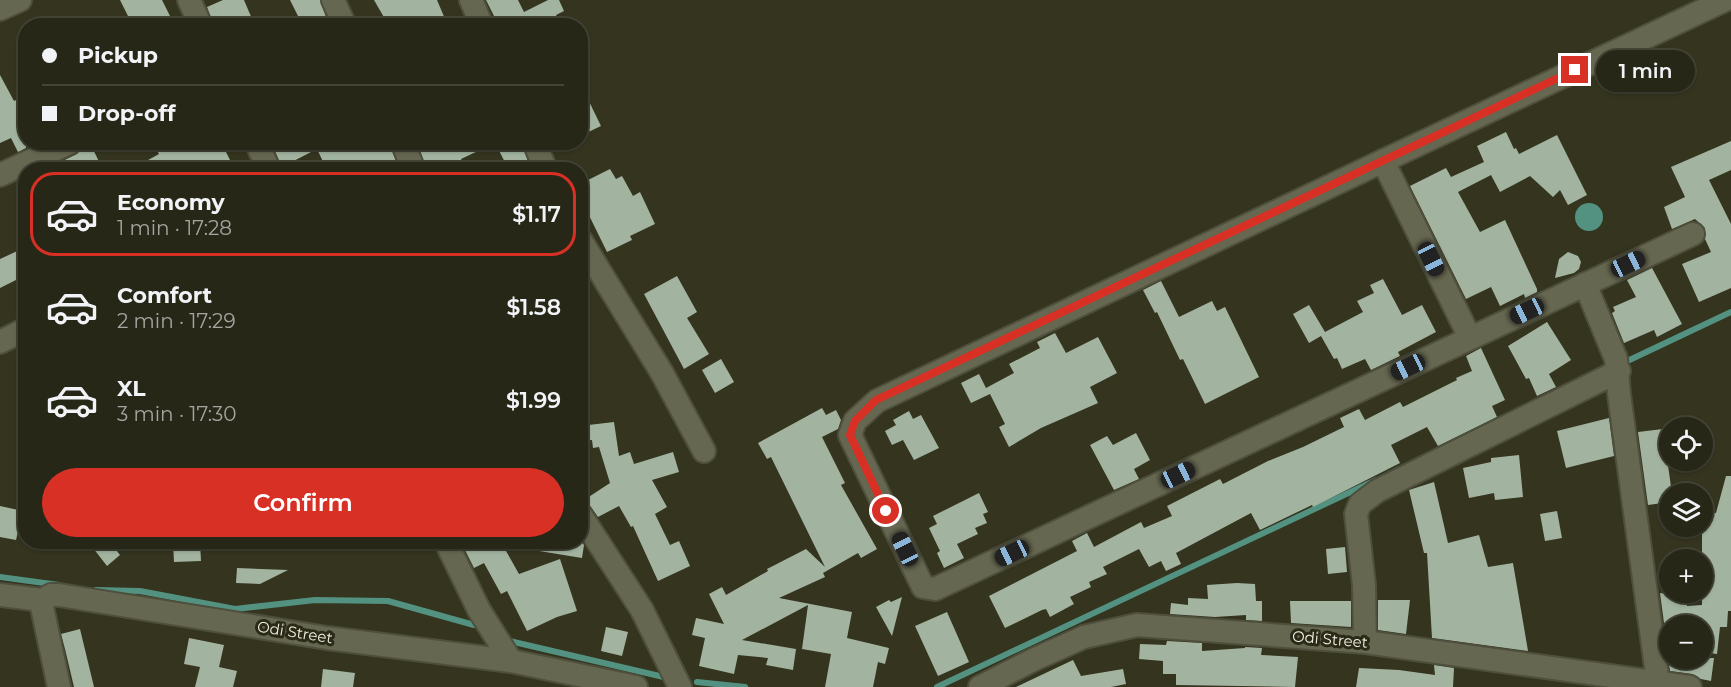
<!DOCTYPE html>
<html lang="en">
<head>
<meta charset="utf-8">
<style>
  body { margin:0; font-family:Montserrat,sans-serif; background:#333324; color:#f1f3f6; height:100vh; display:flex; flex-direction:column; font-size:22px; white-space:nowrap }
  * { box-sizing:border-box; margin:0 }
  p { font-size:20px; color:#a4a5a1 }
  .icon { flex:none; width:33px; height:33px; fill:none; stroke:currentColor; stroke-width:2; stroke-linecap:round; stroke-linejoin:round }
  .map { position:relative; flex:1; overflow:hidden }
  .sheet { position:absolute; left:18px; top:162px; width:570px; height:387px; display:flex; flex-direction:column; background:#272717; border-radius:24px; box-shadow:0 2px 4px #0004,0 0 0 2px #434436 }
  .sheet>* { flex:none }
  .hud { position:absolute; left:18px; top:18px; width:570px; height:132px; border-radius:24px; box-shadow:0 2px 4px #0004,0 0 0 2px #434436; display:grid; align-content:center; height:132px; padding:0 24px; background:#272717 }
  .buttons { position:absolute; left:1659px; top:417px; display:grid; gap:12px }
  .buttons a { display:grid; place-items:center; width:54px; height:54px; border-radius:50%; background:#272717; box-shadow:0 2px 4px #0004,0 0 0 2px #434436; font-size:30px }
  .end { position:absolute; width:27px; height:27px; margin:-14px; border:8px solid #d93025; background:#fff; box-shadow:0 0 0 3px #fff }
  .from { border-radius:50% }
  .bubble { position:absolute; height:42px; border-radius:21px; background:#272717; box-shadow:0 2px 4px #0004,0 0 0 2px #434436; font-size:20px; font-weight:600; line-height:42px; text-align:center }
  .car { position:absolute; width:18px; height:36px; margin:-18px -9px; border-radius:8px; box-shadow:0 0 4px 2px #0007; background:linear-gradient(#222 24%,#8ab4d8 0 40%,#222 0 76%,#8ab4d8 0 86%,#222 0) }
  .hud b { display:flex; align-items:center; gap:21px; height:57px; font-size:22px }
  .hud b+b { border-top:2px solid #434436 }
  .hud i { width:15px; height:15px; background:#f1f3f6 }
  ul { padding:10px 0 0; list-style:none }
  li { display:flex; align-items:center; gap:18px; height:84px; margin:0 12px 9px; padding:0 12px; border:3px solid transparent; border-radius:24px }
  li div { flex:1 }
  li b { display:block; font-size:22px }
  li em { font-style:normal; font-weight:600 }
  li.on { border-color:#d93025 }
  li>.icon { width:54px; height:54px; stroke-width:1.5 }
  .primary-button { display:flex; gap:12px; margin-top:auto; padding:12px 24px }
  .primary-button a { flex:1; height:69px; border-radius:36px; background:#d93025; color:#fff; font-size:24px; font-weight:600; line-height:69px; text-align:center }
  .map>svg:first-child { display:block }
</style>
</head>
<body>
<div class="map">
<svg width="1731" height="687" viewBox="0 0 1731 687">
  <rect width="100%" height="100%" fill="#34341f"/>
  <!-- water -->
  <circle fill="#539281" cx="1589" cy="217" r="14"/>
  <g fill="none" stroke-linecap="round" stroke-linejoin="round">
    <!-- stream -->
    <g stroke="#539281" stroke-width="6">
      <polyline points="1621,364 1731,312"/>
      <polyline points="0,577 59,585"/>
      <polyline points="96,590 140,591 235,609 315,600 388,601 474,625"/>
      <polyline points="505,640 668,678"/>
      <polyline points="697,682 745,687"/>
      <polyline points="937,687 1376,480"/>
    </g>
  </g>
  <!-- building -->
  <g fill="#a2b4a0">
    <polygon points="120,0 162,0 175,26 133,26"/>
    <polygon points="223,0 244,0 255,26 214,26 207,7"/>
    <polygon points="290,0 320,0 326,17 322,19 326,26 303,26"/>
    <polygon points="374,0 437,0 448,26 389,26"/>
    <polygon points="486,0 518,0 524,12 548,0 559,0 564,11 556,15 561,26 495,26 498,24"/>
    <polygon points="0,75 14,101 26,95 26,148 18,152 11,138 0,143"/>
    <polygon points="580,83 601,126 580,136"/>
    <polygon points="1506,132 1514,149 1516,148 1519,154 1557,135 1587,195 1568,205 1560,190 1553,197 1530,176 1500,192 1491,175 1458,192 1480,232 1505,220 1537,289 1537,292 1525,298 1524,294 1500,306 1491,287 1466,299 1410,186 1446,168 1451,177 1484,162 1477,146"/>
    <polygon points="1731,141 1731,170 1709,180 1731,224 1731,288 1699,302 1682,264 1711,252 1705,239 1705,228 1695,219 1672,229 1664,207 1685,197 1671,167"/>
    <polygon points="152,142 221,142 235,170 130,170 159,154"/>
    <polygon points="271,142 389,142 399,170 327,170 317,149 282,167"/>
    <polygon points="417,142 521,142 531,170 509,170 495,143 461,159 467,170 427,170"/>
    <polygon points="90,143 103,170 44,170 77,154 83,146"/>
    <polygon points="610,169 616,179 622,176 633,196 640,192 655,224 630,236 632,240 607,252 580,197 580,184"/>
    <polygon points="26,247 26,275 0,288 0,259"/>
    <polygon points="1568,252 1578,256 1581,262 1579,269 1574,273 1555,278 1559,259"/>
    <polygon points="1652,268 1682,324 1657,337 1654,330 1624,343 1612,313 1615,311 1613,307 1636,297 1627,280"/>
    <polygon points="677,276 697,312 687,318 709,354 684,369 644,294"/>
    <polygon points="1383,279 1402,315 1422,305 1436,332 1398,352 1400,356 1371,370 1365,359 1342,369 1337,358 1334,359 1321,336 1309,343 1293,314 1309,305 1325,332 1363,312 1357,301 1374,293 1370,285"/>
    <polygon points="1161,281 1179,317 1212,301 1217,311 1225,307 1259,377 1205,404 1183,359 1180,360 1157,312 1155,313 1143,290"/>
    <polygon points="1547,322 1571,360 1549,374 1556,387 1537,396 1529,378 1526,379 1508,346"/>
    <polygon points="1055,333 1066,353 1098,337 1117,373 1090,387 1098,403 1041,428 1009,447 999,427 1005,424 990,394 971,403 961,383 979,374 986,388 1014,373 1009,364 1040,348 1037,342"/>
    <polygon points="1481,348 1505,400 1492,406 1497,417 1438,446 1427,427 1391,445 1400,463 1313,507 1312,505 1260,530 1251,513 1176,553 1181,564 1166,571 1161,561 1149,567 1139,549 1103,567 1107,574 1089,582 1091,587 1070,597 1074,604 1050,617 1046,609 1042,610 1005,628 989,596 1077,551 1072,541 1087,533 1094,547 1141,522 1144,528 1172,516 1167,506 1220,479 1223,484 1268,461 1303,447 1344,427 1340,418 1359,409 1365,420 1400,402 1403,407 1457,380 1456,378 1472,371 1466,356"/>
    <polygon points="721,359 734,382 715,393 702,370"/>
    <polygon points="822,408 826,415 836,410 841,420 838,429 822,437 845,483 841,485 877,549 861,558 858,553 823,573 825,577 779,598 852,612 847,638 889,648 885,664 878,662 873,687 825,687 831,654 802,649 808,605 742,640 796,649 793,670 766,665 768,658 738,655 734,674 699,666 705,638 692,635 696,618 724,624 709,594 722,587 726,595 768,571 767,569 806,549 825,567 771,457 767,459 758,443"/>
    <polygon points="909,411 913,419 921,415 939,448 914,460 903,440 892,445 885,431 896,425 893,420"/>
    <polygon points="1609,418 1614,456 1566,468 1557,431"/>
    <polygon points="614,422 619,456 630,452 634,464 673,452 679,472 652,480 667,507 655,514 670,545 679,541 690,566 658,581 633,526 631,527 619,506 598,517 591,507 584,500 610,483 599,447 593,448 592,440 580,441 580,426"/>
    <polygon points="1663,429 1672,494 1670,494 1670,502 1648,505 1638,432"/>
    <polygon points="1136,433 1150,460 1134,469 1139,479 1114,490 1090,445 1107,436 1113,445"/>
    <polygon points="1519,455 1523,497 1495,500 1494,493 1469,498 1463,468 1491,462 1491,458"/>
    <polygon points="1726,476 1731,476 1731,611 1728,611 1727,627 1720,627 1717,654 1702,652 1702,626 1664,623 1660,593 1686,596 1687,606 1702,605 1702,512 1716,513"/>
    <polygon points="1434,482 1448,543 1479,535 1488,567 1513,563 1528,651 1432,638 1427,553 1424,553 1409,490"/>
    <polygon points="979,493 988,512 983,514 987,523 975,528 978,534 957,544 964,558 944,568 937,553 940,551 929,528 937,524 933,516"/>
    <polygon points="0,506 23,511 16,540 0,537"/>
    <polygon points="1557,511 1562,538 1545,541 1540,514"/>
    <polygon points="101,542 110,542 120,555 107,566 93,548"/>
    <polygon points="173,542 200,542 201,561 174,562"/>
    <polygon points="461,542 501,542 519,574 560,559 577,611 557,617 527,631 507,591 501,594 484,563 474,568"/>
    <polygon points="534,542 582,542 584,545 582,558 533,550"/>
    <polygon points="1345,547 1347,572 1328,574 1326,549"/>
    <polygon points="237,568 288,570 260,584 236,583"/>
    <polygon points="1237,583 1255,584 1256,601 1262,601 1262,621 1246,620 1246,615 1215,617 1170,614 1171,603 1188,605 1188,598 1208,599 1207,585"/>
    <polygon points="902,597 892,636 876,607 889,600 891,602"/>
    <polygon points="1378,600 1410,600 1406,634 1378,630"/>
    <polygon points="1290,601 1351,601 1351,627 1291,623"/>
    <polygon points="947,612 969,662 938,676 915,626"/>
    <polygon points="606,627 628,632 622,656 601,651"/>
    <polygon points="80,629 94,687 74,687 65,649 61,634"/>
    <polygon points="189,638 224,645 219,667 237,671 233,687 195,687 200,667 184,664"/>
    <polygon points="1167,641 1202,643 1202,651 1245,648 1245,647 1262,648 1261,655 1298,657 1295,687 1176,685 1176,674 1163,674 1163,661 1139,659 1140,644 1166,645"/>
    <polygon points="1668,658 1714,658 1711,681 1701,679 1692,674 1670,671"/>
    <polygon points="1073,660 1081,676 1123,669 1126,684 1111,687 1016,687"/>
    <polygon points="1434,665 1454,668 1453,687 1356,687 1359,668 1399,670 1435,675"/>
    <polygon points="323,669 355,673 353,687 321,687"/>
  </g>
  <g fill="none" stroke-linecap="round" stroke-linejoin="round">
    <!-- minor casing -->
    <g stroke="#4e4f3c" stroke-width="26">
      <g id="minor">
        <polyline points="189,0 201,26"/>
        <polyline points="333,0 345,26"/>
        <polyline points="471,0 482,26"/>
        <polyline points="0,9 20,0"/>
        <polyline points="256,142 269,170"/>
        <polyline points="402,142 414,170"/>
        <polyline points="534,142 546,170"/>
        <polyline points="1383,161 1725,0"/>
        <polyline points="0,175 71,142"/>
        <polyline points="580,239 662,373 704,451"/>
        <polyline points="1585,284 1616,359 1619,394 1658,682"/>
        <polyline points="1470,338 1383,161 877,401 855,421 850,435 923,587 935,589 1693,234"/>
        <polyline points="0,342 26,329"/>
        <polyline points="580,514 642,610 680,687"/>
        <polyline points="446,542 479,610 511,661"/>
        <polyline points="0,595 42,600"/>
        <polyline points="1365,642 1364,585 1356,514 1360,504 1377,491 1619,371"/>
        <polyline points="59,687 42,607 42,600 51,595 59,595 327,638 511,661 636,687"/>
        <polyline points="980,687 1035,659 1084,637 1137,625 1365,642 1690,687"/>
      </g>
    </g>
    <!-- minor -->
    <use href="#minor" stroke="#666750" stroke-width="22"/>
  </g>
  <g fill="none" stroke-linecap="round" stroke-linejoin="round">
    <!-- route -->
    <polyline stroke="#d93025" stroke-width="8" points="886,511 850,435 855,421 876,400 1575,70"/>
  </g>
  <g text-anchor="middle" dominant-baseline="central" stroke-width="6" stroke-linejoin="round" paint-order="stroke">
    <!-- street labels -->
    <g font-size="15" fill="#eeefe2" stroke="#2a2a16">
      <text transform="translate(295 632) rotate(9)">Odi Street</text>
      <text transform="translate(1330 639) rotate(5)">Odi Street</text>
    </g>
  </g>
</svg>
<div class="buttons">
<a><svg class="icon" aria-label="locate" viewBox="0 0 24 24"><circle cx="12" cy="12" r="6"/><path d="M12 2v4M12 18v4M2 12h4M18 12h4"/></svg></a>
<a><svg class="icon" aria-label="layers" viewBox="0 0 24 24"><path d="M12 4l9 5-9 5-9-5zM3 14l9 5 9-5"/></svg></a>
<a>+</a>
<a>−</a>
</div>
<i class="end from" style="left:886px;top:511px"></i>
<i class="end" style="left:1575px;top:70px"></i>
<div class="bubble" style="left:1596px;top:50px;width:99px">1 min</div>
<i class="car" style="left:1431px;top:259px;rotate:154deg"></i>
<i class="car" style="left:1628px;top:264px;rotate:65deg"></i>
<i class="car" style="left:1527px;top:311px;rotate:245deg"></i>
<i class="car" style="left:1408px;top:367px;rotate:245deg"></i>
<i class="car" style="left:1178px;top:475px;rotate:65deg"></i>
<i class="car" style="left:905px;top:549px;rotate:334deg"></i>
<i class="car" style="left:1012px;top:553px;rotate:245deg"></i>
<div class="hud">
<b><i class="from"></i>Pickup</b>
<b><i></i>Drop-off</b>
</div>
<section class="sheet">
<ul>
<li class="on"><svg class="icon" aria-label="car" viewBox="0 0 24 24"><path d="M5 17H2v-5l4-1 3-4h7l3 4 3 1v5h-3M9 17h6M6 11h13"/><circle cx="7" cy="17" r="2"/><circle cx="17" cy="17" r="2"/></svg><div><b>Economy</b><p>1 min · 17:28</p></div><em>$1.17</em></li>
<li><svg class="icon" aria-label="car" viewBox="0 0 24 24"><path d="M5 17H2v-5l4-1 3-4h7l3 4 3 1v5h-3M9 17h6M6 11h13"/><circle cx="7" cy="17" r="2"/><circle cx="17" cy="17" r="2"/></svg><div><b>Comfort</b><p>2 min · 17:29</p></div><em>$1.58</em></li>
<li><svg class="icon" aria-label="car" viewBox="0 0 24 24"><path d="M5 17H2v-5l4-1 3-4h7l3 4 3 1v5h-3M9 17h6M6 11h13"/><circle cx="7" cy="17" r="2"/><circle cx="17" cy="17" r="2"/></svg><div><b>XL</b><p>3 min · 17:30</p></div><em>$1.99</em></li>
</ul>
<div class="primary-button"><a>Confirm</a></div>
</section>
</div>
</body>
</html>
